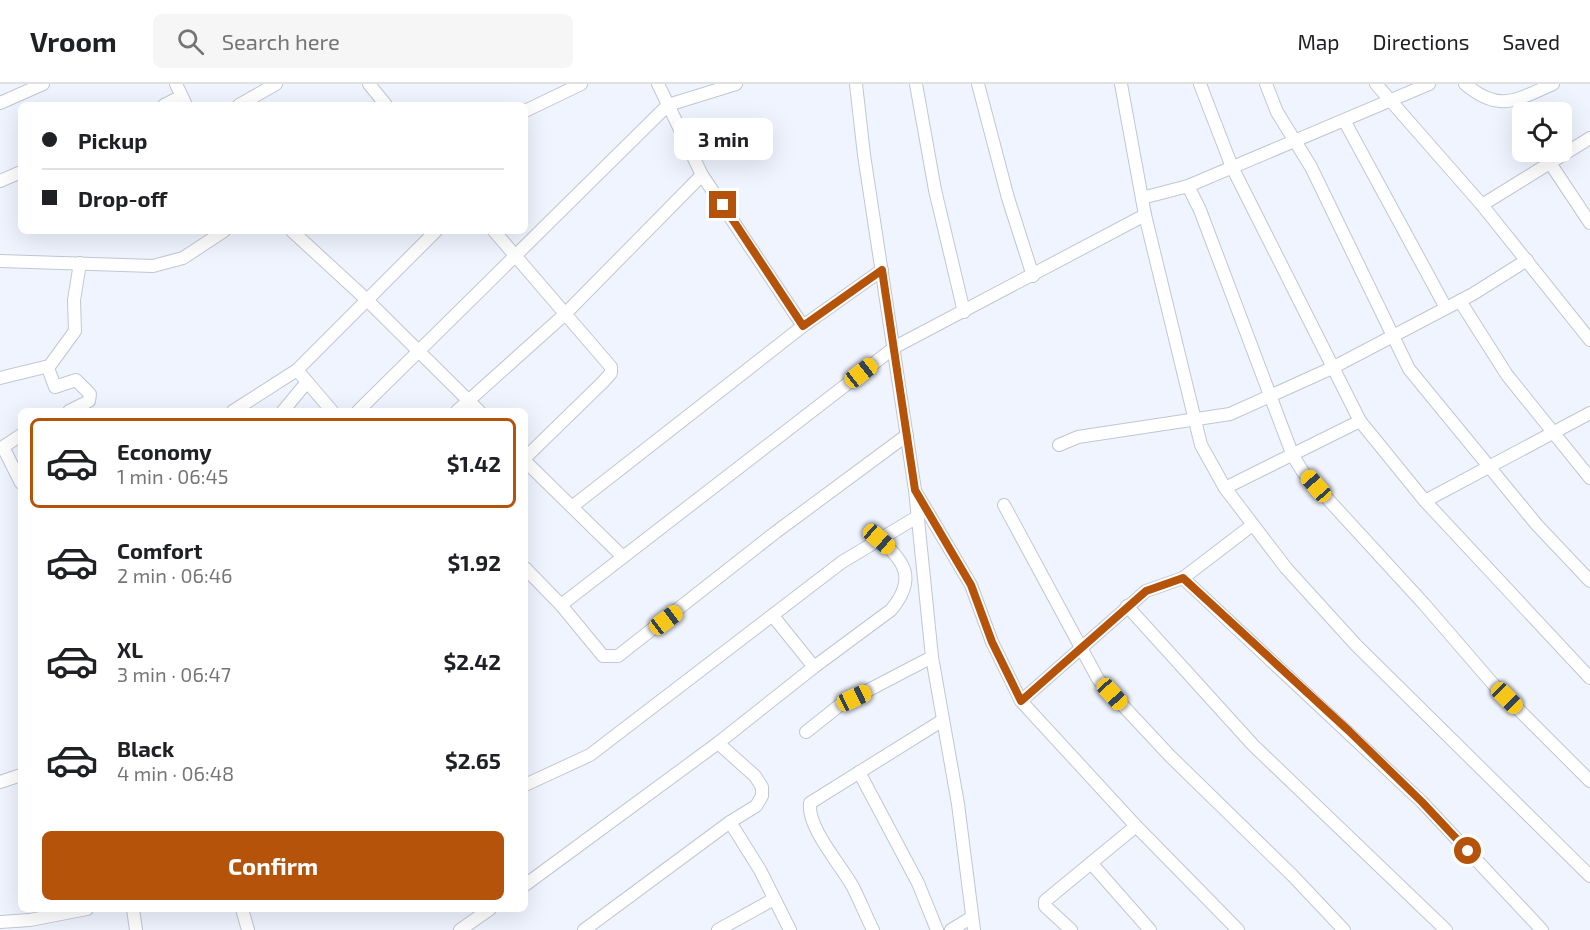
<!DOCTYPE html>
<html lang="en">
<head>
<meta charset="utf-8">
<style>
  body { margin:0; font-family:"Exo 2",sans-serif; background:#f6f6f6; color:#202124; height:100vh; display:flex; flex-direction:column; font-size:22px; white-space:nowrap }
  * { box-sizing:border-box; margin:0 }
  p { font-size:20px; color:#757577 }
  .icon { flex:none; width:33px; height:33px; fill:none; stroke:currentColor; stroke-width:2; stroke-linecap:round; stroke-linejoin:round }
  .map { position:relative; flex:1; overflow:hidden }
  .side { position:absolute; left:18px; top:324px; width:510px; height:504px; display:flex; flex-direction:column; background:#fff; border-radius:9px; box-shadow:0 6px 24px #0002 }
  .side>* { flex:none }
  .top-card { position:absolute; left:18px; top:18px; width:510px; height:132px; border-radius:9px; box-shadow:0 6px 24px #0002; display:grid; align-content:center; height:132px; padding:0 24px; background:#fff }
  .buttons { position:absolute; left:1512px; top:18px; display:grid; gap:12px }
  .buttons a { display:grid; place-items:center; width:60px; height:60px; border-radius:9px; background:#fff; box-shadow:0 6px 24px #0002; font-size:30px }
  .end { position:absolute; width:27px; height:27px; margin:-14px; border:8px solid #b45309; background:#fff; box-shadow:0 0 0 3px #fff }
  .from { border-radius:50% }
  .bubble { position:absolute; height:42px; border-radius:9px; background:#fff; box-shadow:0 6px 24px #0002; font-size:20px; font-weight:700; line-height:42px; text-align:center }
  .car { position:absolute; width:18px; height:36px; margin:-18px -9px; border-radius:8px; box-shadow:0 0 4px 2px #0007; background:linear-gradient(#f5c518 24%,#345 0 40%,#f5c518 0 76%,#345 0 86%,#f5c518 0) }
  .top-card b { display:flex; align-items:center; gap:21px; height:57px; font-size:22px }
  .top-card b+b { border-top:2px solid #e0e0e0 }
  .top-card i { width:15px; height:15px; background:#202124 }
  ul { padding:10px 0 0; list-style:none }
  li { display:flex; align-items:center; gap:18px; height:90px; margin:0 12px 9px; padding:0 12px; border:3px solid transparent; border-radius:9px }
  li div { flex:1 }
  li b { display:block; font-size:22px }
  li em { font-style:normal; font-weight:700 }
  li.active { border-color:#b45309 }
  li>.icon { width:54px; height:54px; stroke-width:1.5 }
  .primary-button { display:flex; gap:12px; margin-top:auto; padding:12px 24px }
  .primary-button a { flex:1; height:69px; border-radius:9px; background:#b45309; color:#fff; font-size:24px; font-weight:700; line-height:69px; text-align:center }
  header { display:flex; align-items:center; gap:36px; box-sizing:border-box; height:84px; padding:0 30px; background:#fff; border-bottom:2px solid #e0e0e0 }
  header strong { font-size:28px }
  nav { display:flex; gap:33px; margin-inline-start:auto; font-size:21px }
  .search { width:420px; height:54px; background:#f6f6f6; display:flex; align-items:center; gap:15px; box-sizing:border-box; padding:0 21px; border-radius:9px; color:#757577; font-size:22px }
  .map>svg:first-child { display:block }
</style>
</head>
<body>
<header>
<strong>Vroom</strong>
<div class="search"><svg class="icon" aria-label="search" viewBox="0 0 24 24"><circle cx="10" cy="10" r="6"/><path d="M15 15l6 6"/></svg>Search here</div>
<nav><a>Map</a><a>Directions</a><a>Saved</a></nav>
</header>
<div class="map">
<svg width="1590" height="846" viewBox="0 0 1590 846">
  <rect width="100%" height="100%" fill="#eff4fe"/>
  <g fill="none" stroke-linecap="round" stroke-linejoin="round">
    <!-- minor casing -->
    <g stroke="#c0c7d3" stroke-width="14">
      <g id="minor">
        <polyline points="176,0 186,21"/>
        <polyline points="369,0 386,21"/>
        <polyline points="658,0 702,91 803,242"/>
        <polyline points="856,0 864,71 915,406 932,573 958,720 974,846"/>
        <polyline points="916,0 935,106 964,228"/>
        <polyline points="978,0 1008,114 1033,192"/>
        <polyline points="1121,0 1145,131 1201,361 1225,404 1286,484 1356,561 1590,792"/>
        <polyline points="1200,0 1232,83 1360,337 1425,417 1590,594"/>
        <polyline points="1266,0 1277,28 1311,83 1409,285 1537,441 1590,497"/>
        <polyline points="1376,0 1482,121 1590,256"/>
        <path d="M1465,0C1499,29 1516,16 1553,0"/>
        <polyline points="0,19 43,0"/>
        <polyline points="164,21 180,13"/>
        <polyline points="239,21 276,0"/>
        <polyline points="525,27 581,0"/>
        <polyline points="1345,38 1446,224"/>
        <polyline points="1550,79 1590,139"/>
        <polyline points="0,97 21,88"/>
        <polyline points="1188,102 1200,126 1293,372 1303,388 1424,520 1493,600 1590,697"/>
        <polyline points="1142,114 1188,102 1429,0"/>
        <polyline points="1482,121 1590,54"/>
        <polyline points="292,147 367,216 479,327"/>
        <polyline points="494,147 611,283 611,289 603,298 525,374"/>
        <polyline points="0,177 153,182 183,174 224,147"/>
        <polyline points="1460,217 1507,291 1590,394"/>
        <polyline points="297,286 332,327"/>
        <polyline points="0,294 49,282"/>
        <polyline points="69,327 89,317 90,310 76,296 55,303 48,284 75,247 74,216 80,179"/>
        <polyline points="233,327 297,286 436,147"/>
        <polyline points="283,327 307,298"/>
        <polyline points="358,327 668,21 736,0"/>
        <polyline points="457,327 564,231 702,91"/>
        <polyline points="21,351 3,363 21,399"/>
        <polyline points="1059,361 1078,353 1230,330 1332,284 1473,210 1527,176"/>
        <polyline points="525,377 623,473"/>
        <polyline points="1225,404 1360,337"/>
        <polyline points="917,410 971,501 992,558 1021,617 1136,742 1238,846"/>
        <polyline points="1425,417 1590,329"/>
        <polyline points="1004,421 1098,595 1170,672 1293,792 1344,846"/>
        <polyline points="573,422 803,242 882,186"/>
        <polyline points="525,484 561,521 603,572 618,572 776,448 907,351"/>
        <polyline points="1183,494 1422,718 1542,846"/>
        <polyline points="561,521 895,263 1145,131"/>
        <polyline points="1127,522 1253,661 1446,846"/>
        <path d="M814,583L891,526C917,495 905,477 879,455"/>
        <polyline points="1021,617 1146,507 1183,494 1251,442"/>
        <polyline points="806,648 840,621 932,573"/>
        <polyline points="859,688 918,799 937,846"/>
        <polyline points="0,698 21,691"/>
        <polyline points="525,701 590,671 842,478 917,433"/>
        <polyline points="730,738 760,786 790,846"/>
        <polyline points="1091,779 1150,846"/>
        <polyline points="525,801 718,659 814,583 773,532"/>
        <polyline points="133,825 136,846"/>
        <polyline points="242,825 248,846"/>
        <polyline points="0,838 30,836 87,825"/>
        <polyline points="460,846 490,825"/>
        <polyline points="584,846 730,738 756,722 762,712 762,703 755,692 718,659"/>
        <polyline points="718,846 774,815"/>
        <path d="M873,846C866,832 860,817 853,803C841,781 807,744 810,719L943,636"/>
        <polyline points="951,846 972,833"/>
        <polyline points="1071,846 1045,822 1045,817 1136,742"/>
      </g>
    </g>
    <!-- minor -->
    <use href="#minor" stroke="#fff" stroke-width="12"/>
  </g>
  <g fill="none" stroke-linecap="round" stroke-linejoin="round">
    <!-- route -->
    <polyline stroke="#b45309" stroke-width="8" points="723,121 803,242 882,186 915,406 971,501 992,558 1021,617 1146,507 1183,494 1349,647 1422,718 1468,767"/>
  </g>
</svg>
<div class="buttons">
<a><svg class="icon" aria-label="locate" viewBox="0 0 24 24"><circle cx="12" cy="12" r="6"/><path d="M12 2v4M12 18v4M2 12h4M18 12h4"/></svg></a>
</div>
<i class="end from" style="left:1468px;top:767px"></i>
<i class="end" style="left:723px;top:121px"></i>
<div class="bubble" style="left:674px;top:34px;width:99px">3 min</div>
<i class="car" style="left:861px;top:289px;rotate:52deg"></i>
<i class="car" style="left:1316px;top:402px;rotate:319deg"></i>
<i class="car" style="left:879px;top:455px;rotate:131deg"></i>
<i class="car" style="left:666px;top:536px;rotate:53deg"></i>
<i class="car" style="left:1112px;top:610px;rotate:138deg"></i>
<i class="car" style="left:854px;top:614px;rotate:65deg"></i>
<i class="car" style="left:1507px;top:614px;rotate:135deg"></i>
<div class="top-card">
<b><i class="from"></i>Pickup</b>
<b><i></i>Drop-off</b>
</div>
<section class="side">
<ul>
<li class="active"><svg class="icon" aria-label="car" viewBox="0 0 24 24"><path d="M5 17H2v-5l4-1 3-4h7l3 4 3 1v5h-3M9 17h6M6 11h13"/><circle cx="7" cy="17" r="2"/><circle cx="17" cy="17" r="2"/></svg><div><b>Economy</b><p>1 min · 06:45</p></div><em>$1.42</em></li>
<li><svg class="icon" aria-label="car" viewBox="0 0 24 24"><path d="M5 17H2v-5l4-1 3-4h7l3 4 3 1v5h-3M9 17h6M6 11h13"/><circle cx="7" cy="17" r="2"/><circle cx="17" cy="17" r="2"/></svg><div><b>Comfort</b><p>2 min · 06:46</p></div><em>$1.92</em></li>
<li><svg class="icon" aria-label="car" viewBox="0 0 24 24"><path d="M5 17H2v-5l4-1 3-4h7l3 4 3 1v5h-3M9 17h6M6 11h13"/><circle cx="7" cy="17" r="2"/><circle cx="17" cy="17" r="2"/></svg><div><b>XL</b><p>3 min · 06:47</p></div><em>$2.42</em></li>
<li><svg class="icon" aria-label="car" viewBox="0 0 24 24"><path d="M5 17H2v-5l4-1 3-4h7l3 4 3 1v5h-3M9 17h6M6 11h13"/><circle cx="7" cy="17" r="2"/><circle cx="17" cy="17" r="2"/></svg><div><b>Black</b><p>4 min · 06:48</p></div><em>$2.65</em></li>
</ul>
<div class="primary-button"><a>Confirm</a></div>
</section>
</div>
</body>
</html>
